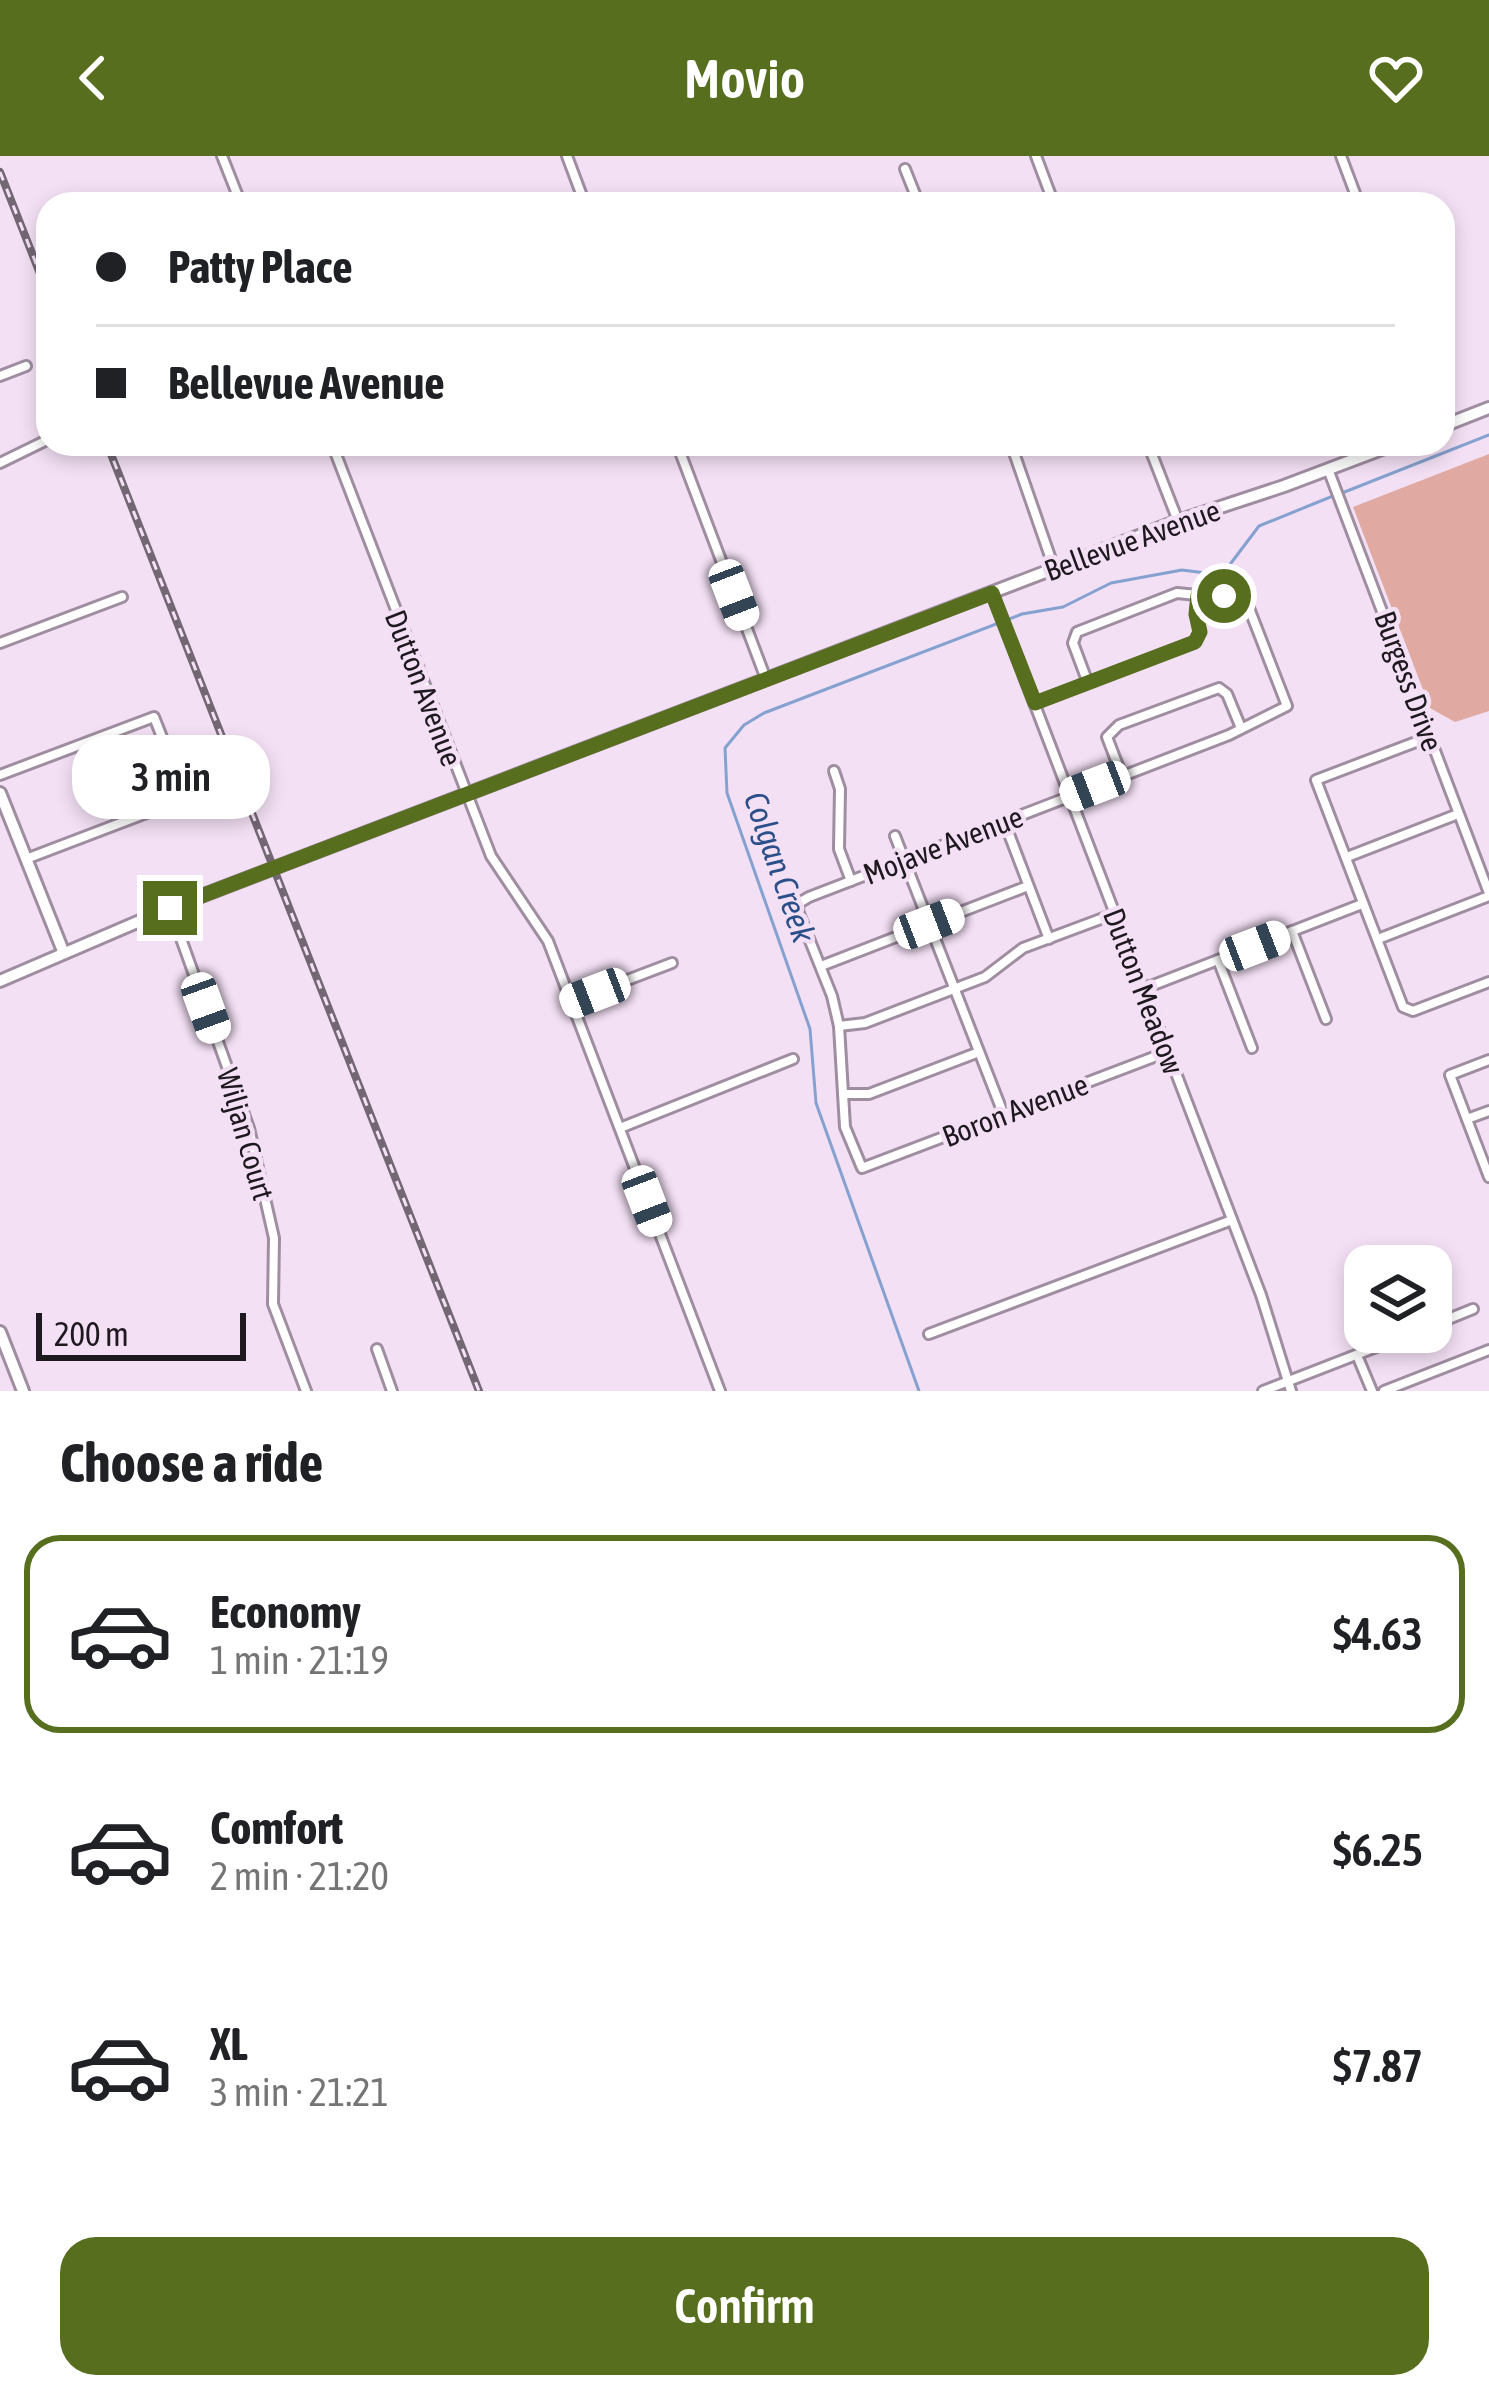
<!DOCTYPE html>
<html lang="en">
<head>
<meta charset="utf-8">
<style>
  body { margin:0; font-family:"Asap Condensed",sans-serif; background:#f6f6f6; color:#202124; height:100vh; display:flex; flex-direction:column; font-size:45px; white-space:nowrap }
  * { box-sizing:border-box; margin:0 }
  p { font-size:39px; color:#757577 }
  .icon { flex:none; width:66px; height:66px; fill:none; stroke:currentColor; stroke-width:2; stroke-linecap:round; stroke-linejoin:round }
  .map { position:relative; height:1235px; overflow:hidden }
  .details { display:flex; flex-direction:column; background:#fff; flex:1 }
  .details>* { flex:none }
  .banner { position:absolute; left:36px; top:36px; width:1419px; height:264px; border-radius:36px; box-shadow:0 6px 18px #0003; display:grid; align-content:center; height:264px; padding:0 60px; background:#fff }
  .buttons { position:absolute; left:1344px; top:1089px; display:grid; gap:24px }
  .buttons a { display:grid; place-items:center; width:108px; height:108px; border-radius:24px; background:#fff; box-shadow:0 6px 18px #0003; font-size:60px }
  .scale { position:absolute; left:36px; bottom:30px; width:210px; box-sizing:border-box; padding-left:12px; border:6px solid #1e181f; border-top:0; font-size:33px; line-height:42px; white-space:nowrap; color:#1e181f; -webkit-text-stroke:9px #f4e0f5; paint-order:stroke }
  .end { position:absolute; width:54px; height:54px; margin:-27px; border:15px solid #576e1f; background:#fff; box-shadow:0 0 0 6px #fff }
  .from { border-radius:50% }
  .bubble { position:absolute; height:84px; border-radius:36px; background:#fff; box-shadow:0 6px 18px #0003; font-size:39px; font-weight:600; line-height:84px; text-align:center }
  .car { position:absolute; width:36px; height:72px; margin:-36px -18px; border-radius:15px; box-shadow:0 0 9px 3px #0007; background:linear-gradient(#fff 24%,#345 0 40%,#fff 0 76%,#345 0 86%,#fff 0) }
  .banner b { display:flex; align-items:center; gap:42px; height:114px; font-size:45px }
  .banner b+b { border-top:3px solid #e0e0e0 }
  .banner i { width:30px; height:30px; background:#202124 }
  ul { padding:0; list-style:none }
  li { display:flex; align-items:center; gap:36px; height:198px; margin:0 24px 18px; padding:0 36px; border:6px solid transparent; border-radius:36px }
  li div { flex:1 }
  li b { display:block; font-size:45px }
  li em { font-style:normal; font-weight:600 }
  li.on { border-color:#576e1f }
  li>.icon { width:108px; height:108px; stroke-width:1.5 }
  h2 { padding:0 60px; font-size:54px; line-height:144px }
  .cta { display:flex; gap:24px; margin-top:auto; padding:24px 60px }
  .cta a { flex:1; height:138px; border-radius:36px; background:#576e1f; color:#fff; font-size:48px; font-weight:600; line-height:138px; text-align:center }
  header { display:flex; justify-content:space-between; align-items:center; height:156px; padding:0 60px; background:#576e1f; color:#fff; font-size:54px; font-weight:600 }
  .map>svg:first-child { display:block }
</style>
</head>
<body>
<header><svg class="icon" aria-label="back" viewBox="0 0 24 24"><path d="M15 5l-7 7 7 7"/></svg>Movio<svg class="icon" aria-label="heart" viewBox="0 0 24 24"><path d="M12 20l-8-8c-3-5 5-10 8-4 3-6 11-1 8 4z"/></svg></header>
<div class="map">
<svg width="1489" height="1235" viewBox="0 0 1489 1235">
  <rect width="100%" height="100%" fill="#f4e0f5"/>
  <!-- green -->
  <polygon fill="#e0aaa2" points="1489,298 1489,555 1455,566 1430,552 1353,351"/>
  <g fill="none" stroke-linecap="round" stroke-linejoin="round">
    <!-- stream -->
    <g stroke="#85a1cf" stroke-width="3">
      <polyline points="1342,337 1489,279"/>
      <polyline points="919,1235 816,947 810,873 727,637 725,592 744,569 764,557 1022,458 1063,451 1111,427 1182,414 1222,419 1259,370 1333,340"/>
    </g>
    <!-- street casing -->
    <g stroke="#9f8da0" stroke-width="14">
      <g id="street">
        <polyline points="222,0 241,48"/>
        <polyline points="567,0 585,48"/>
        <polyline points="1036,0 1054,48"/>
        <polyline points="1341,0 1359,48"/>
        <polyline points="905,13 919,48"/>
        <polyline points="0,220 26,210"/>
        <polyline points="332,288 491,700 548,785 720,1235"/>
        <polyline points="677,288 766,523"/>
        <polyline points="1011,288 1054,412"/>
        <polyline points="1148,288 1178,365"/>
        <polyline points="0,307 47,284"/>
        <polyline points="1328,313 1489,737"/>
        <polyline points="992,437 1261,1139 1291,1235"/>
        <polyline points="0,487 122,441"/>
        <polyline points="1088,527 1073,487 1077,476 1177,437 1217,441 1236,438 1247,447 1287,550 1229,579 809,741 799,747 798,755 832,840 839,870 845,971 862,1012 1167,896"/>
        <polyline points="1035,547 1194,486 1200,476 1196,458 1198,439"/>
        <polyline points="1429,581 1316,624 1403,851 1413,855 1489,826"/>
        <polyline points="834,615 840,633 839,693 851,725"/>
        <polyline points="0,619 154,561 186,642 26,703"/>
        <polyline points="1122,620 1107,581 1119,569 1219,532 1227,538 1241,572"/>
        <polyline points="1004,665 1049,783"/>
        <polyline points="895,680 1003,957"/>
        <polyline points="1347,701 1458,658"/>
        <polyline points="170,752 249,972 274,1082 273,1148 306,1235"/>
        <polyline points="1292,775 1326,863"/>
        <polyline points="1378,783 1489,740"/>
        <polyline points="1218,804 1252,892"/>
        <polyline points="821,810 1028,730"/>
        <polyline points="1143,833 1362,748"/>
        <polyline points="572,845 672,807"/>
        <polyline points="839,870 865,867 985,821 1023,792 1114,758"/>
        <polyline points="1489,904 1450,919 1489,1021"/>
        <polyline points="843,938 869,938 979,896"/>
        <polyline points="1467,963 1489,955"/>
        <polyline points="620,972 793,903"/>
        <polyline points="1431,1170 1473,1153"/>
        <polyline points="929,1178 1232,1064"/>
        <polyline points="377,1193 392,1235"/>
        <polyline points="1359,1204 1372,1235"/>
        <polyline points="1263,1235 1415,1176"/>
        <polyline points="1384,1235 1489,1194"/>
      </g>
    </g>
    <!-- secondary casing -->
    <g stroke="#9f8da0" stroke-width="16">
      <g id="secondary">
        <polyline points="1443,270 1489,252"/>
        <polyline points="0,637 63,795"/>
        <polyline points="0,825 170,752 1178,365 1284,330 1395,288"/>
        <polyline points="0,1176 23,1235"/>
      </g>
    </g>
    <!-- street -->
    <use href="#street" stroke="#fff" stroke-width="8"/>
    <!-- secondary -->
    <use href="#secondary" stroke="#fff" stroke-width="10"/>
    <!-- rail casing -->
    <g stroke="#726773" stroke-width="8">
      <g id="rail">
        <polyline points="0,16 48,138"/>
        <polyline points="107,288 479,1235"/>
      </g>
    </g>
    <!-- rail -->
    <use href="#rail" stroke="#f4e0f5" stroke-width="3" stroke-dasharray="9" stroke-linecap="butt"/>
  </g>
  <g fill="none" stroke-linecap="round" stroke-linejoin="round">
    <!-- route -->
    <polyline stroke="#576e1f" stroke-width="15" points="170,752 992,437 1035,547 1195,486 1200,476 1196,458 1198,439 1224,440"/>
  </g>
  <g text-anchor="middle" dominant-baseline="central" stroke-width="9" stroke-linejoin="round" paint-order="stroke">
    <!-- street labels -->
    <g font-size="30" fill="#1e181f" stroke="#f4e0f5">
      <text transform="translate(1132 384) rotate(-20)">Bellevue Avenue</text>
      <text transform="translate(1409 525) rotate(70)">Burgess Drive</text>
      <text transform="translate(424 532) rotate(69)">Dutton Avenue</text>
      <text transform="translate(943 689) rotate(-21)">Mojave Avenue</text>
      <text transform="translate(1144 835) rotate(69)">Dutton Meadow</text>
      <text transform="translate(1015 954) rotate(-21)">Boron Avenue</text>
      <text transform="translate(246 978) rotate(74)">Wiljan Court</text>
    </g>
    <!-- water labels -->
    <g font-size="33" font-style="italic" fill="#2b4f89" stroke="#f4e0f5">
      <text transform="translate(780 711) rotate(71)">Colgan Creek</text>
    </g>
  </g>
</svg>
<div class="buttons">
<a><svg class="icon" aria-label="layers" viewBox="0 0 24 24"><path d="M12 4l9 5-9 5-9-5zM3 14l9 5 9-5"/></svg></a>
</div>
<div class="scale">200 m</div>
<i class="end from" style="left:1224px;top:440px"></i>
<i class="end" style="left:170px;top:752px"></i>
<div class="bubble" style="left:72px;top:579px;width:198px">3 min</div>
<i class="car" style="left:734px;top:439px;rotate:159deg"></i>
<i class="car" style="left:1095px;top:630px;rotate:249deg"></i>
<i class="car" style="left:929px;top:768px;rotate:69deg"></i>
<i class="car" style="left:1255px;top:790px;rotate:69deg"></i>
<i class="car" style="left:595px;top:837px;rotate:249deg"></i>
<i class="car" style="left:206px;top:852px;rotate:160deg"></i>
<i class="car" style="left:647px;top:1045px;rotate:159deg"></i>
<div class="banner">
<b><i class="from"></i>Patty Place</b>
<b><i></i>Bellevue Avenue</b>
</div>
</div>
<section class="details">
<h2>Choose a ride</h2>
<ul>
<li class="on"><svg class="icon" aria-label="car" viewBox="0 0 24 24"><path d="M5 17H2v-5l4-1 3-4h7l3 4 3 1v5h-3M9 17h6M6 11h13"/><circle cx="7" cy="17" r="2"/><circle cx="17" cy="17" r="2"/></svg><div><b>Economy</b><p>1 min · 21:19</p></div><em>$4.63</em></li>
<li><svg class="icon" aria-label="car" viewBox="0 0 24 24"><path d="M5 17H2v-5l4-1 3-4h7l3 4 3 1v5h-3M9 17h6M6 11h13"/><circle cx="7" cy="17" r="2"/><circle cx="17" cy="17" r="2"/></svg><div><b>Comfort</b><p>2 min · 21:20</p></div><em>$6.25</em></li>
<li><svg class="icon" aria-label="car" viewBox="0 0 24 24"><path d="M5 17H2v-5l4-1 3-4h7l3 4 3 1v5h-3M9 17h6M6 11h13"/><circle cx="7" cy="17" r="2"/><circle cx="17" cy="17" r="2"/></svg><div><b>XL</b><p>3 min · 21:21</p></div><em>$7.87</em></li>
</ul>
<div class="cta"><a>Confirm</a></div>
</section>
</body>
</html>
